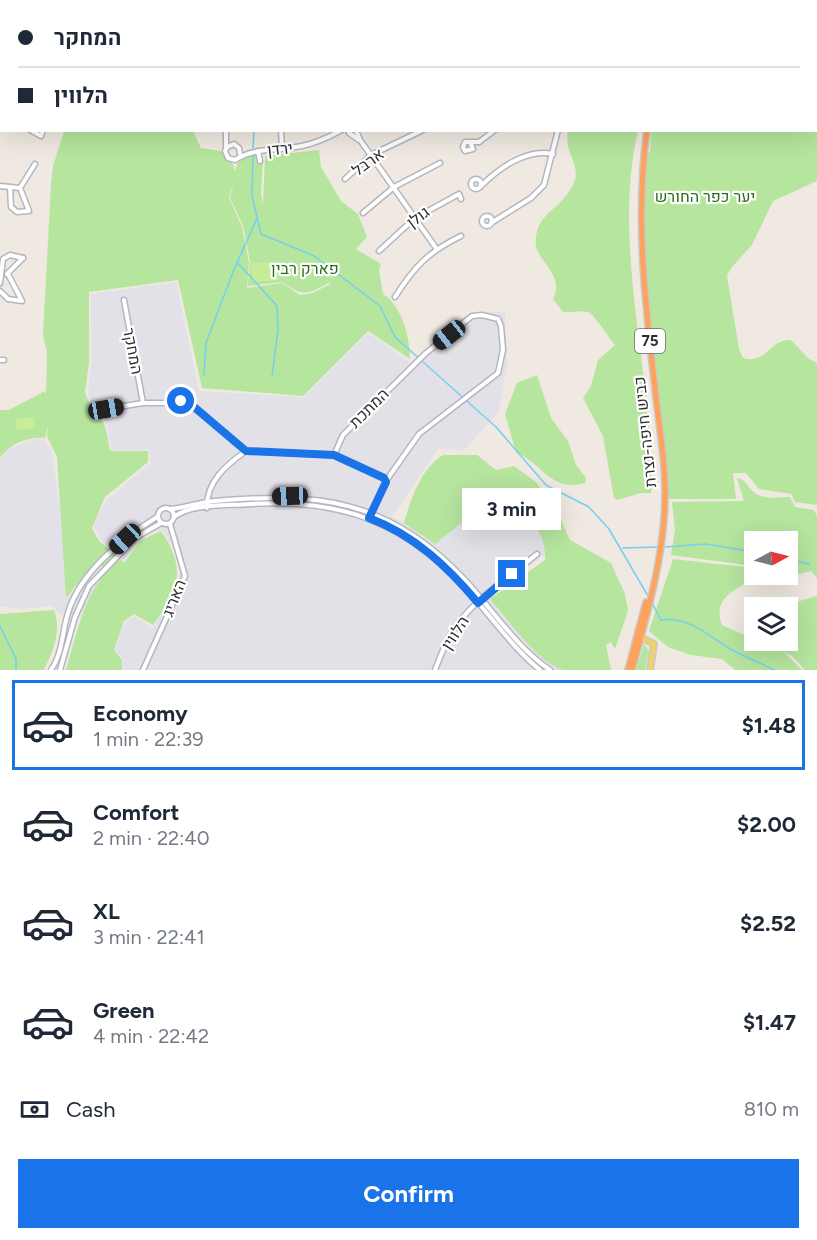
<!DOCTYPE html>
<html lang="en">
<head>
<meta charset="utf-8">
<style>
  body { margin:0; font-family:Figtree,Heebo,sans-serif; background:#f2f2f3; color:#1f2937; height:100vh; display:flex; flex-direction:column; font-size:22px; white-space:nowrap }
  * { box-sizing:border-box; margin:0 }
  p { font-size:20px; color:#747a83 }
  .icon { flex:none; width:33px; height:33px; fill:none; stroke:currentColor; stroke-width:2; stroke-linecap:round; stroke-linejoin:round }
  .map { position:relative; height:670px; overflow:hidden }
  .details { display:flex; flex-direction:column; background:#fff; flex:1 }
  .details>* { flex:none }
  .banner { position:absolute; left:0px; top:0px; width:818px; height:132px; box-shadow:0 6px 24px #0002; display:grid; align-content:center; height:132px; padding:0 18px; background:#fff }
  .needle { width:39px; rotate:83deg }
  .buttons { position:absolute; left:744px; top:531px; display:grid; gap:12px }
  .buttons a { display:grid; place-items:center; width:54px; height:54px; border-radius:0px; background:#fff; box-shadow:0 6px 24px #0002; font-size:30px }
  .end { position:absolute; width:27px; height:27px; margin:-14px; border:8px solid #1a73e8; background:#fff; box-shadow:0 0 0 3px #fff }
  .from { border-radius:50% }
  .bubble { position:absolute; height:42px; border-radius:0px; background:#fff; box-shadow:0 6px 24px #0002; font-size:20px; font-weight:700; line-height:42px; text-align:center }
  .car { position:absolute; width:18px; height:36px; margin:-18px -9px; border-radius:8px; box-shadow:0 0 4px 2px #0007; background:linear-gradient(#222 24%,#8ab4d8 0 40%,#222 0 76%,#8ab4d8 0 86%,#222 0) }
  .banner b { display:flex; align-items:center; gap:21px; height:57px; font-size:22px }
  .banner b+b { border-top:2px solid #e0e1e3 }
  .banner i { width:15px; height:15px; background:#1f2937 }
  ul { padding:10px 0 0; list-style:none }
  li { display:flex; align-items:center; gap:18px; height:90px; margin:0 12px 9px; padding:0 6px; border:3px solid transparent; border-radius:0px }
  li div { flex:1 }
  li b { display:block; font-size:22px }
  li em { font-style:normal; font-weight:700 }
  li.active { border-color:#1a73e8 }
  li>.icon { width:54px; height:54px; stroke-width:1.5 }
  .pay { display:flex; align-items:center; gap:15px; height:66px; padding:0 18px; font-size:22px }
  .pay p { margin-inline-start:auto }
  .cta { display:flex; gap:12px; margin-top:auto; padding:12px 18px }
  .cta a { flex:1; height:69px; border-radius:0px; background:#1a73e8; color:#fff; font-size:24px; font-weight:700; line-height:69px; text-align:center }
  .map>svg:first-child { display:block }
</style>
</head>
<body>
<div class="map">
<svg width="817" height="670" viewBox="0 0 817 670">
  <rect width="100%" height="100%" fill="#efe9e1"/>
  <!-- industrial -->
  <polygon fill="#e3e1e8" points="176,282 199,391 304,397 368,333 410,362 466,315 478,312 505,312 507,365 499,412 464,450 438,449 392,517 433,537 484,500 519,507 543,522 553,548 493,594 568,670 123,670 123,659 115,650 124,624 134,616 153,628 176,589 180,569 176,553 162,529 141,538 80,618 59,613 52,606 24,609 0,606 0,460 9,449 35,438 45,440 52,452 62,527 66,599 110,546 101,540 94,527 98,514 108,499 150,463 149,450 111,450 107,424 102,415 95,411 88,394 92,350 90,294"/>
  <!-- green -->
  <g fill="#b6e59e" fill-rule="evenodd">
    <polygon points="262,0 397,0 398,1 263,2"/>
    <path d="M675,0H817V181L773,201L752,245L731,268L727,276L739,349L743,358C767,365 769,339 791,340L809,359L817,363V505L795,502L791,494L759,489L746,473H733L736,499H669L647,284L642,220L645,159L650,151L651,131L816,130V2Z"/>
    <path d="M64,131H193L201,148L221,151L226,159L232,162L235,171C238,157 250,152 263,158L261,194L263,204L265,156L319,150L321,167L341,201L358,214L367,237L356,249L381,264L379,270L383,294C402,306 410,337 410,359L368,331L303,396L202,388L178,280L89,292V363L85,392L92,411C107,419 107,435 110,451H148V462L105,497L92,528L99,541L124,563L141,540L161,531C187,568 179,591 153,625L134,614L124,621L114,650L122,660V670H66C73,646 84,599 100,581L99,576L105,568L95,562L66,598L57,457L47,436L48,425L45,438C29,436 8,444 0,459V410H9L45,391L46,395L47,353L43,335L51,185L53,166ZM234,180L230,198L243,226L250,261L248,286L282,282C304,297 307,295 330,282L331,272L330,284L313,293L300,295L282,283L247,288L249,262L242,227L229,198Z"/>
    <path d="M568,131H638C611,248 654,374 651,493H641L617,500L614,498L603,436L583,398L591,386L598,360L615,345C609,338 594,314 588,312C579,310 571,313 563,312L553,299C564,278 544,266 536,248C533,212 560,212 573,185C583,166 563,152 568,131Z"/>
    <path d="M537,375L551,418L568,441L576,465L586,478L585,483C552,493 541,463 516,452L505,414L517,383Z"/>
    <path d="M443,455H477L496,470L514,466L536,482L558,513L570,540L611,563L625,594L628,611L615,649L611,642L606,645L611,670C597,670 579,670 564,670C539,665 507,618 490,599L545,560C547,524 518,504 484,505L435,544L404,523C411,498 421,469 443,455Z"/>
    <path d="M737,478C747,480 747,487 755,493C764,500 779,497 790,497L795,507L814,510L817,516V578L811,571L794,575L788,573V542H754V566L671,555L675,530L672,502L744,501Z"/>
    <path d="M673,559L754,568V574L763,575C743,585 710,596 722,625L773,648L760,641L788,640V608L779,607L817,596V670H805L792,656L784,652L802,670H735L722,659L691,655L668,647L649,631Z"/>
    <path d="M54,610C62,631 53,651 44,670H0V614Z"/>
    <polygon points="644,644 649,651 645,670 636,670"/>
  </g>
  <!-- pitch -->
  <g fill="#c9ec9a">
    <polygon points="277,262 278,280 252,282 251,263"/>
    <polygon points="33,417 35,428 17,430 15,419"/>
  </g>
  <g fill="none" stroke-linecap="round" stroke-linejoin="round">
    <!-- stream -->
    <g stroke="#75cff0" stroke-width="1.5">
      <polyline points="265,0 265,2"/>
      <polyline points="419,0 421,2"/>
      <polyline points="39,2 40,0"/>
      <polyline points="0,70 2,67"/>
      <polyline points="253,148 254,130"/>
      <polyline points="253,154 252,196 261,234 314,256 380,306 395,337 496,427 546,485 589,507 609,529 648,596"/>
      <polyline points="237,262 277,306 278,330 272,376"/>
      <polyline points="204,375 206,343 233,272 257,218"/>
      <polyline points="665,547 706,544 754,552"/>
      <polyline points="623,548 658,547"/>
      <polyline points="788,559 809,564"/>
      <path d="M652,603L661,620C692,616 711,639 736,652C748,658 761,663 774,670"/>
      <polyline points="0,626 16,659 16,670"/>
    </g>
    <!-- minor casing -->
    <g stroke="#b4b7c1" stroke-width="7">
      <g id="minor">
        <polyline points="200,0 201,2"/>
        <polyline points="456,0 460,2"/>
        <polyline points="4,2 5,0"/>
        <polyline points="14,2 15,0"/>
        <polyline points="52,2 54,0"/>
        <polyline points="61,2 63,0"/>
        <polyline points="105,2 106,0"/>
        <polyline points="468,2 471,0"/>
        <polyline points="477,2 477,0"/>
        <polyline points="516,2 517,0"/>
        <polyline points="558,2 558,0"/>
        <polyline points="598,2 599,0"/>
        <polyline points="0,9 2,6"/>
        <polyline points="0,75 2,72"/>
        <polyline points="0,87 2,88"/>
        <polyline points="0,95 2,91"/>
        <polyline points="30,130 41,136 43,130"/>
        <polyline points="226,130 226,148"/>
        <polyline points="281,130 282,149"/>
        <polyline points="356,130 360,140 436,248"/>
        <polyline points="349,133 359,140"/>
        <polyline points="470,142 473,149 465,151 463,147 465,142 479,142"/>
        <polyline points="479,142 495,130"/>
        <polyline points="258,151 260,161"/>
        <path d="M240,154L239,148L234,144L227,147L225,151L228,158L235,160C255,147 278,151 302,146C317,143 329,137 342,130"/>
        <circle cx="476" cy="184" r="5"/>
        <polyline points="345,179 371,155 423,130"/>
        <polyline points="0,186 20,188"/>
        <path d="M481,186C499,168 527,148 553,154"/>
        <polyline points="10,187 11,207 17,212 29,211 20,188 35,164"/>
        <polyline points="363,213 394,187 440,163"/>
        <circle cx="487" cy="221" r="5"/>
        <polyline points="491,223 531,198 544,185 558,130"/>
        <polyline points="379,251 415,218 459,194 461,199"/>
        <polyline points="7,274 23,258"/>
        <polyline points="0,283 3,259 10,255 23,258"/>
        <polyline points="0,291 8,299 22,301 8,274"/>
        <path d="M395,297C414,267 428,252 461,236"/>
        <polyline points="124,300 143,403"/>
        <polyline points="0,360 4,360"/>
        <polyline points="106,409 143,403 188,403 246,451"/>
        <polyline points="334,455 343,435 426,353 472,316 482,315 498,319 501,326 503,350 498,373 419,434 388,478"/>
        <circle cx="166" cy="516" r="8"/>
        <path d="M207,508C206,482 226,465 246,451L334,455L385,478"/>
        <path d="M170,509C185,508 200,502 215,501C317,492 388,499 462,577C491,607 515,646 550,670"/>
        <path d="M174,517C192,503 228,506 250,504C342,498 408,523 469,592C492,618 513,648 540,670"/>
        <polyline points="369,518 386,482"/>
        <path d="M51,670C63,653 62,631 68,613C80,572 123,538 157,517"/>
        <polyline points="60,670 75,617 89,586 135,538 161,523"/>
        <polyline points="143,670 185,576 170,524"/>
        <path d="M435,670C439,660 443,649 448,639C467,603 507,579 537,554"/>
      </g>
    </g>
    <!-- major casing -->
    <g stroke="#c9c9c9" stroke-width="8">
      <polyline id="major" points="638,636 654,644 650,670"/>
    </g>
    <!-- highway casing -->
    <g stroke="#c9c9c9" stroke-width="8">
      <g id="highway">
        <polyline points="670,2 670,0"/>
        <polyline points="628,670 646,602"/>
        <path d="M632,670C648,610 666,551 665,488C665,455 658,421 655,388C645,302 635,217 647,130"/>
      </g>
    </g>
    <!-- minor -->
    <use href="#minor" stroke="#fff" stroke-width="4"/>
    <!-- major -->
    <use href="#major" stroke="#f2d163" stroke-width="4.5"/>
    <!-- highway -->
    <use href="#highway" stroke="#ffa35c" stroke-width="5"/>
  </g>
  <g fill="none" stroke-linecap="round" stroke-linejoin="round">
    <!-- route -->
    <path stroke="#1a73e8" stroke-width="8" d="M181,401L193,406L246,451L334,455L384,478L386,482L369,518C414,535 447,566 478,603L512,574"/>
  </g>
  <g text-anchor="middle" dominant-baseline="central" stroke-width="4.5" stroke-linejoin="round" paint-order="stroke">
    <!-- shield labels -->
    <rect fill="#fff" stroke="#6d6d6d" stroke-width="1.5" x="635" y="329" width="30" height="24" rx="4.5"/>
    <g font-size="15" font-weight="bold" fill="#2e2e2e">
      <text x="650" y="341">75</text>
    </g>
    <!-- street labels -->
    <g font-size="16" fill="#2e2e2e" stroke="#fff">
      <text transform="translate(280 149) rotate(-6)">ירדן</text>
      <text transform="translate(368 162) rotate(-36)">ארבל</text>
      <text transform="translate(418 217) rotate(-36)">גולן</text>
      <text transform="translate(133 351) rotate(79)">המחקר</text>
      <text transform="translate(369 408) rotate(-45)">המתכת</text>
      <text transform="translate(645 432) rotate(-96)">כביש חיפה-נצרת</text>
      <text transform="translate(174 598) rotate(-68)">האריג</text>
      <text transform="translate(455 633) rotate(-57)">הלווין</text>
    </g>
    <!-- park labels -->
    <g font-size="16" fill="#2c6e1b" stroke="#fff">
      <text x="705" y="196">יער כפר החורש</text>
      <text x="305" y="268">פארק רבין</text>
    </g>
  </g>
</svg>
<div class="buttons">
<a><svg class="needle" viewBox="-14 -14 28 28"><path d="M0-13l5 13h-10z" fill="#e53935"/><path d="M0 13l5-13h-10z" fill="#747a83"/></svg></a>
<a><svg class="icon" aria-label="layers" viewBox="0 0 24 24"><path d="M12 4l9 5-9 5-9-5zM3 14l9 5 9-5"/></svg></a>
</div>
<i class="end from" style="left:181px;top:401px"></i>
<i class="end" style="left:512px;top:574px"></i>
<div class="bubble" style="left:462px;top:488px;width:99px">3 min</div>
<i class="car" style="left:449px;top:335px;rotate:232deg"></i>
<i class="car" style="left:106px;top:409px;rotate:80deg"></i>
<i class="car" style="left:290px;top:496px;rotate:268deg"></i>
<i class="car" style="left:125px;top:539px;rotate:227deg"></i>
<div class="banner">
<b><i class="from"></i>המחקר</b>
<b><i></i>הלווין</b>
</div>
</div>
<section class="details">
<ul>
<li class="active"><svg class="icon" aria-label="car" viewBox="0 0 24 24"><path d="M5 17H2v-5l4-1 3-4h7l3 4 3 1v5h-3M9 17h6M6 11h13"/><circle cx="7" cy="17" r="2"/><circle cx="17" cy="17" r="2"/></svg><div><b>Economy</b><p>1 min · 22:39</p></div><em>$1.48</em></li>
<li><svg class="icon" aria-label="car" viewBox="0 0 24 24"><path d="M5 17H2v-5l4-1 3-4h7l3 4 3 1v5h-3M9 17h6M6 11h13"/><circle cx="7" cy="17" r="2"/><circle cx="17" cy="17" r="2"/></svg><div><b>Comfort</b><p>2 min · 22:40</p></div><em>$2.00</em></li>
<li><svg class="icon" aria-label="car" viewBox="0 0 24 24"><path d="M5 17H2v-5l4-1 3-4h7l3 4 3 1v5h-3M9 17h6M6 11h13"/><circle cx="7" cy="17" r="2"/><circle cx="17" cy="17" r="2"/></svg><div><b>XL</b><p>3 min · 22:41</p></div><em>$2.52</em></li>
<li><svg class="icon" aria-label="car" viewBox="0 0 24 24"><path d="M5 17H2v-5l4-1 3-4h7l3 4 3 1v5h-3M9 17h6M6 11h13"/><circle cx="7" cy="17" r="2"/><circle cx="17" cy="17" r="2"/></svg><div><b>Green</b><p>4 min · 22:42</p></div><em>$1.47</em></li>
</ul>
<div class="pay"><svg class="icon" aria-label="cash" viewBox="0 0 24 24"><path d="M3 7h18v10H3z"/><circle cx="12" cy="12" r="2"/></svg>Cash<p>810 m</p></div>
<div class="cta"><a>Confirm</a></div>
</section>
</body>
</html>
